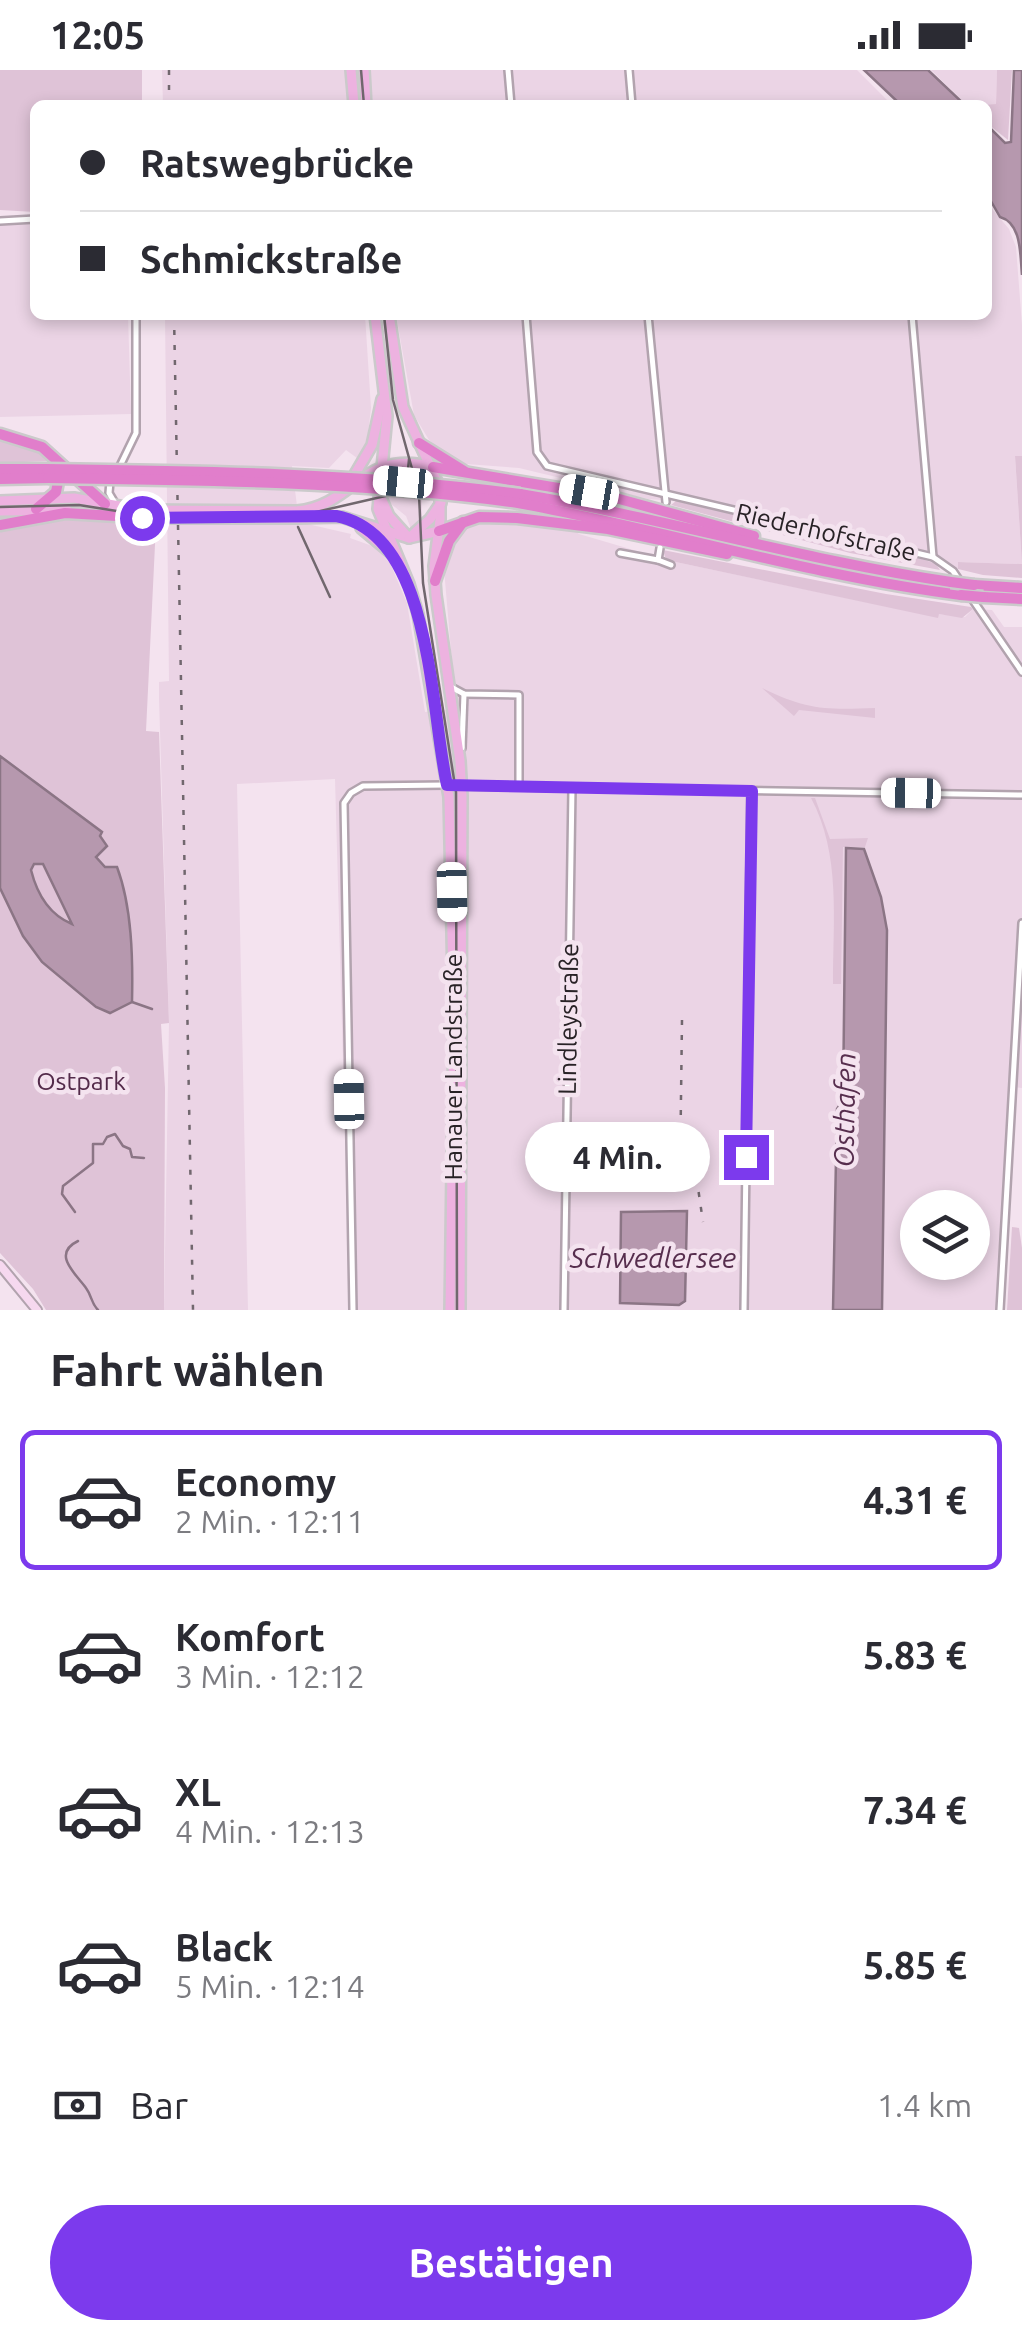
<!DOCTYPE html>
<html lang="de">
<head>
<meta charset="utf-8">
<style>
  body { margin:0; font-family:Ubuntu,sans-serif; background:#f7f7f7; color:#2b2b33; height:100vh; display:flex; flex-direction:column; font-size:38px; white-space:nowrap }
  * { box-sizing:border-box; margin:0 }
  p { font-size:32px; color:#7c7c81 }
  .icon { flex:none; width:55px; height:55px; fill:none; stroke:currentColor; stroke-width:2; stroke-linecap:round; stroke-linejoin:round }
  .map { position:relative; height:1240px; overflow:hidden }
  .drawer { display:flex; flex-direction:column; background:#fff; flex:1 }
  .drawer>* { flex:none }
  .guide { position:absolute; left:30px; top:30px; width:962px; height:220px; border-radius:15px; box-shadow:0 5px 15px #0003; display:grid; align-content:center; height:220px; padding:0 50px; background:#fff }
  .buttons { position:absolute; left:900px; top:1120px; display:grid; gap:20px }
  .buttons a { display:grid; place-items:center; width:90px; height:90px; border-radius:50%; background:#fff; box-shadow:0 5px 15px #0003; font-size:50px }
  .end { position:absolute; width:45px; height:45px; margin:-22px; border:12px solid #7c3aed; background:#fff; box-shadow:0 0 0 5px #fff }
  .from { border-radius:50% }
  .bubble { position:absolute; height:70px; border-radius:35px; background:#fff; box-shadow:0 5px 15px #0003; font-size:32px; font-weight:700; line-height:70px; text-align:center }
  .car { position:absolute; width:30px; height:60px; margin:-30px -15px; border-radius:12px; box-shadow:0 0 8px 2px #0007; background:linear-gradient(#fff 24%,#345 0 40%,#fff 0 76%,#345 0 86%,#fff 0) }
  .guide b { display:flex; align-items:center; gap:35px; height:95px; font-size:38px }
  .guide b+b { border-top:2px solid #e1e1e2 }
  .guide i { width:25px; height:25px; background:#2b2b33 }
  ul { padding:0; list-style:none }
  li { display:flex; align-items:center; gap:30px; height:140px; margin:0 20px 15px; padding:0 30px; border:5px solid transparent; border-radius:15px }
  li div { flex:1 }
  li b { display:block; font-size:38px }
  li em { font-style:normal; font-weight:700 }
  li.selected { border-color:#7c3aed }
  li>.icon { width:90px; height:90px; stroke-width:1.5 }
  h2 { padding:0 50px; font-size:45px; line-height:120px }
  .pay { display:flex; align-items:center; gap:25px; height:110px; padding:0 50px; font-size:38px }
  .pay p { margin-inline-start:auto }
  .action { display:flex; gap:20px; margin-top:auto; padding:20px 50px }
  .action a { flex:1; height:115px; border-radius:60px; background:#7c3aed; color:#fff; font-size:40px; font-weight:700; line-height:115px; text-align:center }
  .status { display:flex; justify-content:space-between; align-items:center; height:70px; padding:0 50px; background:#fff; direction:ltr }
  .status svg { height:28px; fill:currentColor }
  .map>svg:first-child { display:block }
</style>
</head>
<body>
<div class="status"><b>12:05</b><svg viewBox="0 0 49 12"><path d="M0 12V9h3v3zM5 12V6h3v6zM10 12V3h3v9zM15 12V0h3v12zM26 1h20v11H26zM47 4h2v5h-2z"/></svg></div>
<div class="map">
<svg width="1022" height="1240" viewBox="0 0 1022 1240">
  <rect width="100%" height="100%" fill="#f4e3ef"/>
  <!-- built -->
  <g fill="#ebd4e5" fill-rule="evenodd">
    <polygon points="162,0 345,0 348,35 163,35"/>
    <polygon points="370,0 857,0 892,35 373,35"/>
    <polygon points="931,0 997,0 996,35 967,35"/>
    <polygon points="988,134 1009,159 1016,177 1022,255 1022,386 1015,387 1022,494 958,492 958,499 939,497 916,487 676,431 648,429 519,398 466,394 443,382 429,370 414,345 396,245 988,245"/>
    <polygon points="35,153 35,245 128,245 131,344 0,347 0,154"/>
    <path d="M165,245H365L371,338L367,372L357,388L346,380L329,398L292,396L299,452L351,464L350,468L375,477L390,493L407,533L425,642L456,639L444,499L449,479L464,457L480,451L571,457L579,464L671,491L937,547L939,544L965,547L973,539L992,540L1004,557H1022V1018L1013,1017L1000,1240H350L335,709L237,714L248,1240H164L169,953L159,628V612L169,611ZM918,1138H972V1192H918Z"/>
    <polygon points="405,399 422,406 430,431 422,430 422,452 411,459 406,446 385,429 395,404"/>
  </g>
  <!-- green -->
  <g fill="#dfc3d7">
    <polygon points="0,0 142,0 142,35 35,35 35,142 0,140"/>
    <polygon points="997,0 1012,0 1008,70 988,54 985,35 996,34"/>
    <polygon points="0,369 35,380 49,391 0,393"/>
    <polygon points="1015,386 1022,386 1022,508 983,505 958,499 958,492 1022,494"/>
    <polygon points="676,431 916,487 936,494 940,500 850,483 671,435"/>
    <polygon points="85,447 131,455 156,454 146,661 159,662 169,953 161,954 165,1018 164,1240 46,1240 33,1219 0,1183 0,462 27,455"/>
    <polygon points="663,480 886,524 971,537 973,539 962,548 939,544 938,548 671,491 665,487"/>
    <path d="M762,618C807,640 826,640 875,638V648L799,640L794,646Z"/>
    <path d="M811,728H815L830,769L868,768L865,777H843L841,914H833C833,850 841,784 811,728Z"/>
    <polygon points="1012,1157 1019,1158 1022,1178 1022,1240 1007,1240"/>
  </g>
  <!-- water -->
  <g fill="#b698ae" stroke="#8b7585" stroke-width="2.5" fill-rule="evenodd">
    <polygon points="864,0 928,0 965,35 901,35"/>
    <path d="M1014,0H1022V205C1020,185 1022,153 1000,147L988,126V56L1005,73L1011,72Z"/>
    <path d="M0,686L102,762L100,766L107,776L96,787L105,797H117C132,837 133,889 132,932L110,943L96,937L42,892L23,866L0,818ZM34,794H43L72,854C50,845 37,824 31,800Z"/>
    <polygon points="846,778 864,779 881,827 887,860 882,1240 833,1240 837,1039 843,1030"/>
    <polygon points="687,1141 685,1231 679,1235 620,1233 621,1142"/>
  </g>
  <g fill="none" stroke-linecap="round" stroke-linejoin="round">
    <!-- stream -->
    <g stroke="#8b7585" stroke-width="2.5">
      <polyline points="132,932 152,939"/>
      <polyline points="75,1142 62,1124 63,1116 93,1093 93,1074 103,1074 107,1067 115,1064 123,1076 130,1079 132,1087 144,1088"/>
      <path d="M78,1171C51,1184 76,1204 86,1218C92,1226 91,1233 98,1240"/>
    </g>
    <!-- street casing -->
    <g stroke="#b2a3ae" stroke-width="10">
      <g id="street">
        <polyline points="508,0 511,35"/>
        <polyline points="629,0 632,35"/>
        <polyline points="0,151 35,149"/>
        <polyline points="526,245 537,382 547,396 933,487 953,501 1022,602"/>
        <polyline points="648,245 666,432"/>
        <polyline points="912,245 933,487"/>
        <polyline points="119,398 136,363 136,245"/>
        <polyline points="110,411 109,423 115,433"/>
        <polyline points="660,478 658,490 671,495"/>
        <polyline points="620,483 658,490"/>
        <polyline points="451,617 464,624 519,625 519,717"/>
        <polyline points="462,678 464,624"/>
        <polyline points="462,716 1022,725"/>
        <polyline points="353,1240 344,733 351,723 363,716 446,715"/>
        <polyline points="564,1240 572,718"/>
        <polyline points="744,1240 751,721"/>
        <polyline points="1000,1240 1022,853"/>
      </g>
    </g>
    <!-- secondary casing -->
    <g stroke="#b2a3ae" stroke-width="12">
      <polyline id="secondary" points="0,1195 37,1240"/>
    </g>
    <!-- primary casing -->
    <g stroke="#cbcacb" stroke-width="14">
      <g id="primary">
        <polyline points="351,0 354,35"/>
        <polyline points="364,0 366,35"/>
        <polyline points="375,245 387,346 378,439 409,514 418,544 449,727 454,955 450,1240"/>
        <polyline points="389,245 403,337 440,418 440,450 434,496 436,525 460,691 462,726 460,1240"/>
        <polyline points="351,411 372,375 382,329"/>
        <polyline points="381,414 394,401 408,394"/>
        <polyline points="382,430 389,446 407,466"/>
        <polyline points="0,431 74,428 142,440"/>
        <polyline points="0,441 67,440"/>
        <path d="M297,441C356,435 361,378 433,397"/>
        <polyline points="298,448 342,447 409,468 439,461"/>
        <polyline points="361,458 391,483"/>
        <polyline points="409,468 430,449 441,433"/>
      </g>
    </g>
    <!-- highway casing -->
    <g stroke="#cbcacb" stroke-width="15">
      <g id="highway">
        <polyline points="0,364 42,377 105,434"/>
        <polyline points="419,373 464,401"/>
        <polyline points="433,397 612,427 754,466"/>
        <polyline points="0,399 47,399"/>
        <polyline points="0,409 48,408"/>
        <path d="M520,424C665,448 806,491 951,512"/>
        <path d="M518,433C666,460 811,506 961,525"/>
        <polyline points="36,439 56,422 60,401"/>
        <polyline points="0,455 65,443 134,447"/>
        <polyline points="439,461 479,447 517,448 608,459 727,484"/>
        <polyline points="435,511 449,471 463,452"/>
        <polyline points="974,515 1022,518"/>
        <polyline points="983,527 1022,529"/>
      </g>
    </g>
    <!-- street -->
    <use href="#street" stroke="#fff" stroke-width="5"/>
    <!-- secondary -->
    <use href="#secondary" stroke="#f6d8ef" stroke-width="8"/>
    <!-- primary -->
    <use href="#primary" stroke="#edb2e0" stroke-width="9"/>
    <!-- highway -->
    <use href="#highway" stroke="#e17ecb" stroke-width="10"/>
    <!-- tram -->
    <g stroke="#71676e" stroke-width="2.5">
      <polyline points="361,0 364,35"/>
      <polyline points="384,245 393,330 419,424 423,513 456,722 457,1240"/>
      <polyline points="0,437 79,435 142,445 303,445 394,424 407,410 409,389"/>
      <polyline points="298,457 330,527"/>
    </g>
    <!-- rail -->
    <g stroke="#71676e" stroke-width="2.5" stroke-dasharray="5 10" stroke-linecap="butt">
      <polyline points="169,0 169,35"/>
      <polyline points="174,245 193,1240"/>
      <polyline points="686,1079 697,1111 703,1152"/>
      <polyline points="680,1105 682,950"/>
    </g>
    <!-- primary-bridge casing -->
    <g stroke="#cbcacb" stroke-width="14" stroke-linecap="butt">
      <g id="primary-bridge">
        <polyline points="142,440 297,441"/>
        <polyline points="142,448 298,448"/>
      </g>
    </g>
    <!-- highway-bridge casing -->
    <g stroke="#cbcacb" stroke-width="15" stroke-linecap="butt">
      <g id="highway-bridge">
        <path d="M47,399C205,401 363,403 520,424"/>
        <path d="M48,408C205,410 362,412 518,433"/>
        <polyline points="951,512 974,515"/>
        <polyline points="961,525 983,527"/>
      </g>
    </g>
    <!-- primary-bridge -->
    <use href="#primary-bridge" stroke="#edb2e0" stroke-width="9"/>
    <!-- highway-bridge -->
    <use href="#highway-bridge" stroke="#e17ecb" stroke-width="10"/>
  </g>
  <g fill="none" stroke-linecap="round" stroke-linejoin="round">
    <!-- route -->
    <path stroke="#7c3aed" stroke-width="12" d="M142,448L336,446C433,464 430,640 447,715L752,721L746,1087"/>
  </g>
  <g text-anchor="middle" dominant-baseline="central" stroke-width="9" stroke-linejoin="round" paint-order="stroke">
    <!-- street labels -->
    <g font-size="25" fill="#282226" stroke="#f4e3ef">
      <text transform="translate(826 462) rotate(13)">Riederhofstraße</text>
      <text transform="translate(568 949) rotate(-89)">Lindleystraße</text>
      <text transform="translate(453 997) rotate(-90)">Hanauer Landstraße</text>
    </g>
    <!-- park labels -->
    <g font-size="25" fill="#532a4a" stroke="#f4e3ef">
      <text x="81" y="1011">Ostpark</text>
    </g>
    <!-- water labels -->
    <g font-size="28" font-style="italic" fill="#572e4e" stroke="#f4e3ef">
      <text transform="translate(844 1040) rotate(-89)">Osthafen</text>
      <text x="653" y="1187">Schwedlersee</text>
    </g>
  </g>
</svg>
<div class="buttons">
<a><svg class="icon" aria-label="layers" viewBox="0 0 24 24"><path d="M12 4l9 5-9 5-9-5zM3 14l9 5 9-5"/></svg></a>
</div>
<i class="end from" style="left:142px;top:448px"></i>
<i class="end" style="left:746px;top:1087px"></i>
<div class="bubble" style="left:525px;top:1052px;width:185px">4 Min.</div>
<i class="car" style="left:403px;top:412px;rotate:275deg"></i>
<i class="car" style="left:589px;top:422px;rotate:280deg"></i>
<i class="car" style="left:911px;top:723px;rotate:271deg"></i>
<i class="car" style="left:452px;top:822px;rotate:179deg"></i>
<i class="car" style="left:349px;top:1029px;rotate:359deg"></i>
<div class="guide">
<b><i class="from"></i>Ratswegbrücke</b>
<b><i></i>Schmickstraße</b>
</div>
</div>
<section class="drawer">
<h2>Fahrt wählen</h2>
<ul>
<li class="selected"><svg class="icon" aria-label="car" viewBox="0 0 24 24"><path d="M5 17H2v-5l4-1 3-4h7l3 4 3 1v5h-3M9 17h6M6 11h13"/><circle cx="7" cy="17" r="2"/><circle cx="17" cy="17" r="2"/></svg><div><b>Economy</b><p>2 Min. · 12:11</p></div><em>4.31 €</em></li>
<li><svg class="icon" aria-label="car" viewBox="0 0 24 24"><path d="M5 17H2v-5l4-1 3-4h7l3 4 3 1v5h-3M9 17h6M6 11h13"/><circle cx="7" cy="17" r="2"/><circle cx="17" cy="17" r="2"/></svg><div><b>Komfort</b><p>3 Min. · 12:12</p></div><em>5.83 €</em></li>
<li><svg class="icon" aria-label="car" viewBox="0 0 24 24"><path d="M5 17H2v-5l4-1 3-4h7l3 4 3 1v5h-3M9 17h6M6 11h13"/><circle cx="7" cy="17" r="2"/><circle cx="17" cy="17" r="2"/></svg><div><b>XL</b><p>4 Min. · 12:13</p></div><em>7.34 €</em></li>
<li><svg class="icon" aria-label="car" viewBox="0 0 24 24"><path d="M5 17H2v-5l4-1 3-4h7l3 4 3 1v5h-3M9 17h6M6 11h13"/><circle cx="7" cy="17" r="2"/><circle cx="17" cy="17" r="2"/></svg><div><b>Black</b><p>5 Min. · 12:14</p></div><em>5.85 €</em></li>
</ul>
<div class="pay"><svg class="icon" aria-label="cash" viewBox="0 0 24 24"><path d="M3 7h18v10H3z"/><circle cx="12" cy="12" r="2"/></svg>Bar<p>1.4 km</p></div>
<div class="action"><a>Bestätigen</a></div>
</section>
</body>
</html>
